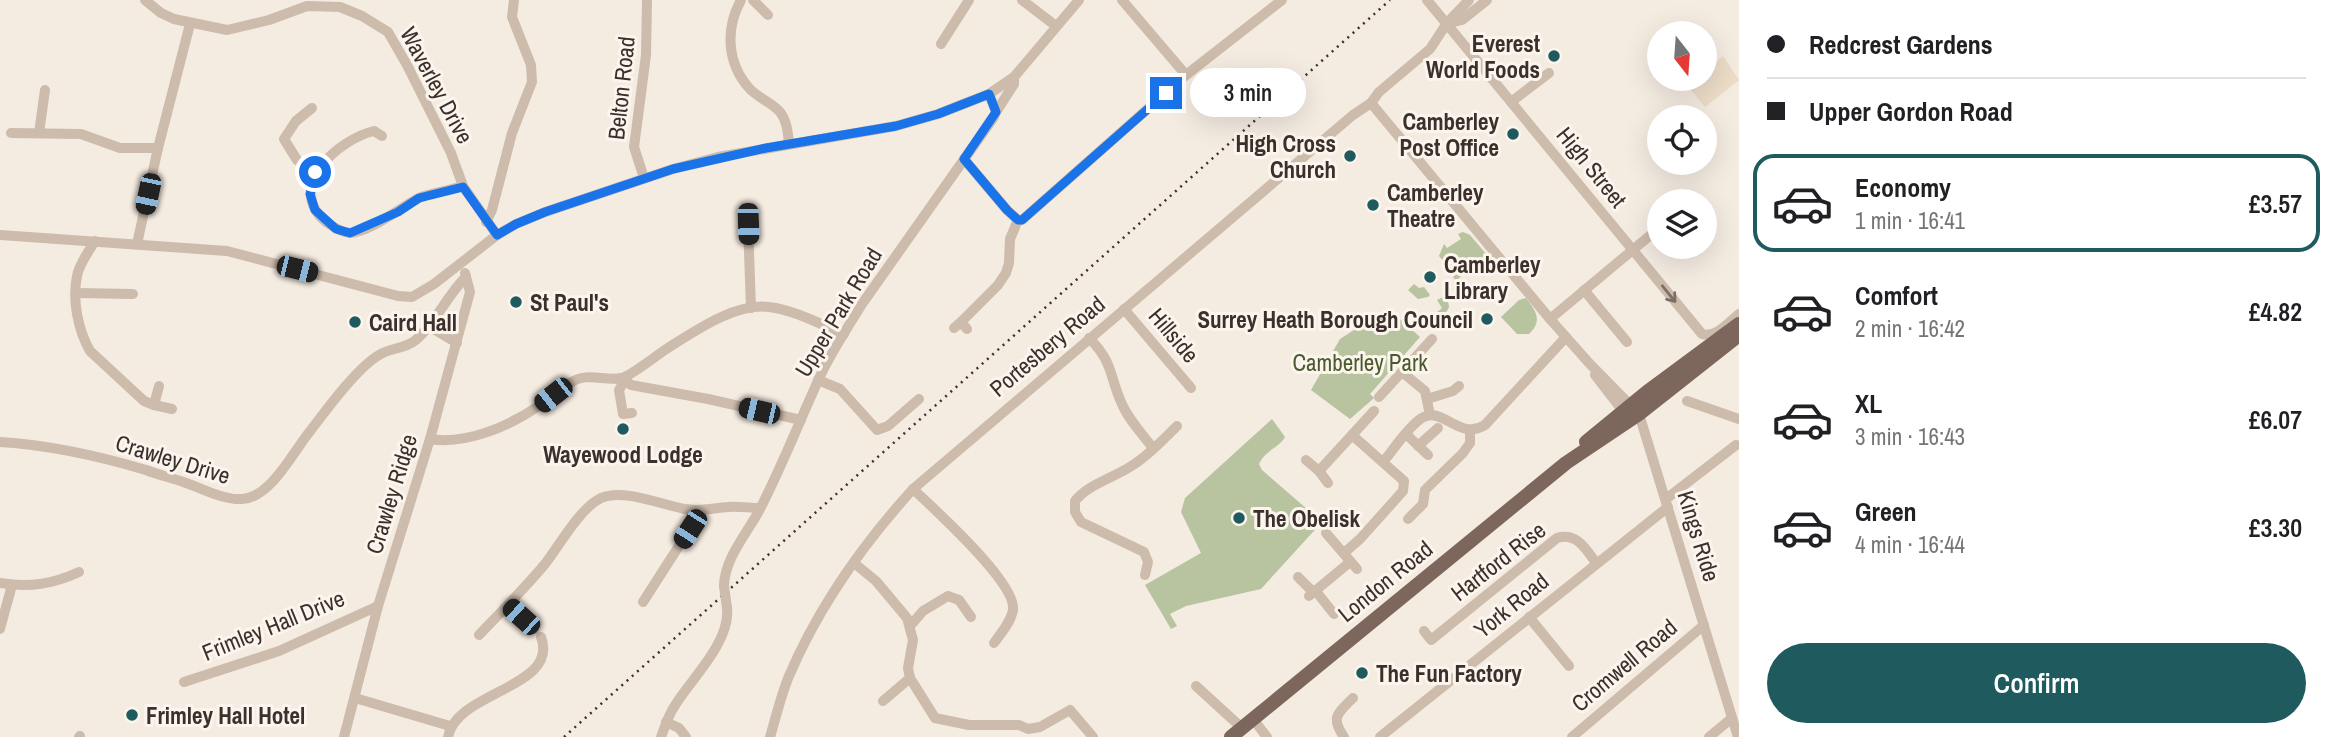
<!DOCTYPE html>
<html lang="en">
<head>
<meta charset="utf-8">
<style>
  body { margin:0; font-family:"Archivo Narrow",sans-serif; background:#f6f6f6; color:#202124; height:100vh; display:flex; flex-direction:column; font-size:26px; white-space:nowrap }
  * { box-sizing:border-box; margin:0 }
  p { font-size:23px; color:#757577 }
  .icon { flex:none; width:38px; height:38px; fill:none; stroke:currentColor; stroke-width:2; stroke-linecap:round; stroke-linejoin:round }
  .map { position:relative; flex:1; overflow:hidden }
  .details { display:flex; flex-direction:column; background:#fff; width:595px }
  .details>* { flex:none }
  .banner { display:grid; align-content:center; height:154px; padding:0 28px; background:#fff }
  .needle { width:46px; rotate:163deg }
  .tools { position:absolute; left:1647px; top:21px; display:grid; gap:14px }
  .tools a { display:grid; place-items:center; width:70px; height:70px; border-radius:50%; background:#fff; box-shadow:0 7px 28px #0002; font-size:35px }
  .end { position:absolute; width:32px; height:32px; margin:-16px; border:9px solid #1a73e8; background:#fff; box-shadow:0 0 0 4px #fff }
  .from { border-radius:50% }
  .bubble { position:absolute; height:49px; border-radius:24px; background:#fff; box-shadow:0 7px 28px #0002; font-size:23px; font-weight:600; line-height:49px; text-align:center }
  .car { position:absolute; width:21px; height:42px; margin:-21px -10px; border-radius:9px; box-shadow:0 0 5px 2px #0007; background:linear-gradient(#222 24%,#8ab4d8 0 40%,#222 0 76%,#8ab4d8 0 86%,#222 0) }
  .banner b { display:flex; align-items:center; gap:24px; height:66px; font-size:26px }
  .banner b+b { border-top:2px solid #e0e0e0 }
  .banner i { width:18px; height:18px; background:#202124 }
  ul { padding:0; list-style:none }
  li { display:flex; align-items:center; gap:21px; height:98px; margin:0 14px 10px; padding:0 14px; border:4px solid transparent; border-radius:21px }
  li div { flex:1 }
  li b { display:block; font-size:26px }
  li em { font-style:normal; font-weight:600 }
  li.active { border-color:#1f5a5e }
  li>.icon { width:63px; height:63px; stroke-width:1.5 }
  .primary-button { display:flex; gap:14px; margin-top:auto; padding:14px 28px }
  .primary-button a { flex:1; height:80px; border-radius:42px; background:#1f5a5e; color:#fff; font-size:28px; font-weight:600; line-height:80px; text-align:center }
  main { display:flex; flex:1; min-height:0 }
  .map>svg:first-child { display:block }
</style>
</head>
<body>
<main>
<div class="map">
<svg width="1739" height="737" viewBox="0 0 1739 737">
  <rect width="100%" height="100%" fill="#f4ebe1"/>
  <!-- green -->
  <g fill="#b8c4a0">
    <polygon points="1463,232 1470,235 1487,255 1481,259 1444,262 1439,256 1444,244 1447,248 1461,239 1458,234"/>
    <polygon points="1475,263 1456,281 1453,277 1455,275 1446,264"/>
    <polygon points="1414,284 1419,288 1424,287 1430,295 1428,297 1418,299 1408,290"/>
    <polygon points="1447,295 1449,307 1447,311 1427,324 1426,321 1442,308 1437,300"/>
    <path d="M1526,298C1536,311 1543,321 1529,334H1517L1501,317L1519,300Z"/>
    <polygon points="1388,308 1420,337 1370,394 1374,398 1350,419 1311,390 1340,339"/>
    <path d="M1272,419L1285,437C1278,449 1266,449 1259,464L1262,470L1322,522L1261,589L1186,606L1170,614L1177,626L1171,629L1145,585L1201,553L1181,512L1185,498Z"/>
  </g>
  <!-- plaza -->
  <polygon fill="#ecdcc8" points="1723,56 1739,80 1705,107 1687,85 1695,79 1704,79 1705,71"/>
  <g fill="none" stroke-linecap="round" stroke-linejoin="round">
    <!-- minor -->
    <g stroke="#cdbbac" stroke-width="10">
      <polyline points="145,0 161,13 174,19 227,30 269,20 307,6 340,7 362,16 388,32 407,65 451,153 463,186 497,235"/>
      <path d="M741,0C725,29 727,63 749,88C758,98 771,102 780,112C787,121 788,133 789,144"/>
      <polyline points="753,0 768,15"/>
      <polyline points="1022,0 1056,26"/>
      <polyline points="1122,0 1186,75"/>
      <path d="M1427,0L1702,334C1716,338 1728,323 1739,314"/>
      <polyline points="1445,24 1462,20 1487,0"/>
      <polyline points="941,44 969,0"/>
      <polyline points="1511,102 1549,73"/>
      <polyline points="1371,103 1550,319 1589,363 1639,414 1738,737"/>
      <polyline points="312,108 296,121 284,139 297,160 315,172"/>
      <polyline points="996,112 1014,84 1014,77"/>
      <polyline points="11,133 81,134 120,148 158,148"/>
      <polyline points="39,133 45,90"/>
      <path d="M382,136L374,131C339,139 284,187 326,222C332,226 342,233 350,233C370,232 400,208 417,199C429,193 450,191 463,186"/>
      <polyline points="964,159 1007,210 1018,220 1022,220 1186,75 1282,0"/>
      <polyline points="644,178 634,147 646,55 647,0"/>
      <polyline points="1692,201 1696,198"/>
      <polyline points="486,222 492,210 512,133 532,82 531,65 512,17 514,0"/>
      <polyline points="748,224 751,308"/>
      <polyline points="0,235 227,251 398,296 412,297 434,284 497,235 516,224 545,212 673,169 718,157 896,126 938,114 989,94 1014,77 1079,0"/>
      <path d="M95,241C89,251 79,264 77,276C72,300 78,330 90,351L144,401L154,405L172,409"/>
      <polyline points="137,244 158,148 190,24"/>
      <polyline points="1584,290 1627,342"/>
      <polyline points="77,293 133,294"/>
      <polyline points="1124,309 1191,388"/>
      <polyline points="1550,319 1659,228"/>
      <polyline points="961,322 998,285 1006,273 1009,263 1010,239 1018,220"/>
      <polyline points="430,327 457,343"/>
      <polyline points="954,328 961,322 967,329"/>
      <path d="M1089,338C1113,362 1109,374 1121,402C1128,419 1142,434 1153,448"/>
      <polyline points="1402,372 1425,391 1430,415"/>
      <polyline points="1595,375 1626,415"/>
      <polyline points="622,378 631,385 708,399 801,420"/>
      <polyline points="625,380 619,390 623,414 632,413"/>
      <polyline points="818,380 840,389 877,430 888,426 919,399"/>
      <polyline points="1379,397 1432,339"/>
      <polyline points="1427,399 1453,391 1459,386"/>
      <polyline points="1687,401 1739,419"/>
      <polyline points="154,405 159,386"/>
      <polyline points="1407,435 1428,455"/>
      <path d="M430,439C466,445 510,426 540,405C550,398 559,389 570,383C588,371 604,382 622,378C634,374 659,353 671,346C698,329 736,303 769,307C794,310 820,324 844,334"/>
      <path d="M0,442C49,445 99,456 146,470C159,475 173,478 186,483C204,489 223,500 242,499C271,498 294,450 311,430C327,409 357,368 379,355C390,348 408,348 417,339C437,321 447,295 466,277"/>
      <polyline points="1418,446 1438,428"/>
      <polyline points="1306,460 1319,471 1328,483"/>
      <path d="M1383,462C1394,449 1405,431 1419,420C1441,402 1458,442 1485,425L1566,337"/>
      <polyline points="1319,471 1374,411"/>
      <path d="M913,489C934,509 1017,583 1013,610C1011,622 1001,633 994,643"/>
      <polyline points="1666,499 1736,445"/>
      <polyline points="1408,519 1423,504 1425,490 1463,453 1470,443 1470,431"/>
      <polyline points="1326,533 1357,569"/>
      <polyline points="1344,553 1360,539 1403,491 1404,481 1352,435"/>
      <polyline points="854,563 876,581 907,618 913,640 908,668 910,678 935,718 969,725 1019,725 1028,729 1040,727 1070,710 1093,737"/>
      <path d="M1145,575L1148,562L1144,552L1081,522L1075,512V501C1089,483 1117,477 1136,463C1151,453 1164,439 1177,426"/>
      <polyline points="1298,577 1313,592"/>
      <path d="M0,583C29,588 53,584 79,572"/>
      <path d="M724,586C724,559 748,532 760,509C781,468 798,425 817,383C829,355 847,329 862,304L994,117L996,112L989,94"/>
      <polyline points="1315,590 1334,614"/>
      <polyline points="1309,596 1350,562"/>
      <polyline points="643,602 702,510"/>
      <polyline points="508,605 534,629"/>
      <polyline points="1529,617 1569,666"/>
      <polyline points="910,626 923,611 948,596 959,600 971,617"/>
      <polyline points="0,629 12,585"/>
      <path d="M1424,631L1431,640L1557,538C1577,532 1586,549 1596,563"/>
      <path d="M479,635C501,612 524,589 545,564C559,546 580,508 601,498C623,488 662,505 685,509C700,512 713,508 728,507C738,506 750,508 760,508"/>
      <polyline points="184,682 279,651 378,606"/>
      <polyline points="1196,686 1242,728"/>
      <polyline points="355,698 450,726"/>
      <polyline points="883,701 910,678"/>
      <polyline points="1253,719 1267,737"/>
      <polyline points="666,722 679,728 686,737"/>
      <polyline points="79,737 80,736"/>
      <polyline points="344,737 378,606 430,439 470,292 465,273"/>
      <path d="M448,737C456,691 560,688 541,637"/>
      <path d="M661,737C665,727 668,716 674,707C690,680 731,642 727,608"/>
      <path d="M770,737C776,717 781,695 789,676C818,608 864,543 913,489L1353,115L1371,103L1379,92L1430,49L1447,23L1469,0"/>
      <path d="M1344,737C1330,717 1338,713 1353,698"/>
      <polyline points="1380,737 1668,507"/>
      <polyline points="1572,737 1704,625"/>
      <polyline points="1709,737 1732,718"/>
    </g>
    <!-- major -->
    <g stroke="#7d675c" stroke-width="14">
      <polyline points="1586,442 1647,392 1739,324"/>
      <polyline points="1231,737 1566,463 1639,414 1739,335"/>
    </g>
    <!-- rail -->
    <polyline stroke="#3b302b" stroke-width="2.5" stroke-dasharray="2 5" stroke-linecap="butt" points="564,737 1390,0"/>
    <!-- minor-bridge -->
    <polyline stroke="#cdbbac" stroke-width="10" points="724,586 727,608"/>
  </g>
  <!-- one-way arrows -->
  <defs><path id="oneway-shaft" d="M-6 0H5M1.5-3L5.5 0L1.5 3" fill="none" stroke-width="1.6" stroke-linecap="round" stroke-linejoin="round" transform="scale(1.75)"/></defs>
  <use stroke="#7d6f65" href="#oneway-shaft" transform="translate(1669 294) rotate(51)"/>
  <g fill="none" stroke-linecap="round" stroke-linejoin="round">
    <!-- route -->
    <polyline stroke="#1a73e8" stroke-width="9" points="315,172 310,194 315,210 336,229 350,233 398,212 419,198 463,187 497,235 516,224 545,212 673,169 766,148 896,126 938,114 989,94 996,112 964,159 1007,210 1018,220 1022,220 1166,93"/>
  </g>
  <!-- markers -->
  <g fill="#1f5a5e" stroke="#fbf5ee" stroke-width="2.5">
    <circle cx="1554" cy="56" r="7"/>
    <circle cx="1513" cy="134" r="7"/>
    <circle cx="1350" cy="156" r="7"/>
    <circle cx="1373" cy="205" r="7"/>
    <circle cx="1430" cy="277" r="7"/>
    <circle cx="516" cy="302" r="7"/>
    <circle cx="1487" cy="319" r="7"/>
    <circle cx="355" cy="322" r="7"/>
    <circle cx="623" cy="429" r="7"/>
    <circle cx="1239" cy="518" r="7"/>
    <circle cx="1362" cy="673" r="7"/>
    <circle cx="132" cy="715" r="7"/>
  </g>
  <g text-anchor="middle" dominant-baseline="central" stroke-width="6" stroke-linejoin="round" paint-order="stroke">
    <!-- poi labels -->
    <g font-size="23" font-weight="bold" fill="#3b302b" stroke="#fbf5ee" text-anchor="start">
      <text x="1540" y="43" text-anchor="end">Everest<tspan x="1540" dy="26">World Foods</tspan></text>
      <text x="1499" y="121" text-anchor="end">Camberley<tspan x="1499" dy="26">Post Office</tspan></text>
      <text x="1336" y="143" text-anchor="end">High Cross<tspan x="1336" dy="26">Church</tspan></text>
      <text x="1387" y="192">Camberley<tspan x="1387" dy="26">Theatre</tspan></text>
      <text x="1444" y="264">Camberley<tspan x="1444" dy="26">Library</tspan></text>
      <text x="530" y="302">St Paul's</text>
      <text x="1473" y="319" text-anchor="end">Surrey Heath Borough Council</text>
      <text x="369" y="322">Caird Hall</text>
      <text x="623" y="454" text-anchor="middle">Wayewood Lodge</text>
      <text x="1253" y="518">The Obelisk</text>
      <text x="1376" y="673">The Fun Factory</text>
      <text x="146" y="715">Frimley Hall Hotel</text>
    </g>
    <!-- street labels -->
    <g font-size="23" fill="#3b302b" stroke="#fbf5ee">
      <text transform="translate(437 85) rotate(62)">Waverley Drive</text>
      <text transform="translate(621 88) rotate(-84)">Belton Road</text>
      <text transform="translate(1592 167) rotate(51)">High Street</text>
      <text transform="translate(838 312) rotate(-59)">Upper Park Road</text>
      <text transform="translate(1174 335) rotate(50)">Hillside</text>
      <text transform="translate(1047 346) rotate(-40)">Portesbery Road</text>
      <text transform="translate(173 459) rotate(17)">Crawley Drive</text>
      <text transform="translate(391 494) rotate(-73)">Crawley Ridge</text>
      <text transform="translate(1699 536) rotate(73)">Kings Ride</text>
      <text transform="translate(1498 561) rotate(-38)">Hartford Rise</text>
      <text transform="translate(1385 581) rotate(-39)">London Road</text>
      <text transform="translate(1511 605) rotate(-39)">York Road</text>
      <text transform="translate(273 625) rotate(-22)">Frimley Hall Drive</text>
      <text transform="translate(1624 665) rotate(-40)">Cromwell Road</text>
    </g>
    <!-- park labels -->
    <g font-size="23" fill="#4a5a2e" stroke="#fbf5ee">
      <text x="1360" y="362">Camberley Park</text>
    </g>
  </g>
</svg>
<div class="tools">
<a><svg class="needle" viewBox="-14 -14 28 28"><path d="M0-13l5 13h-10z" fill="#e53935"/><path d="M0 13l5-13h-10z" fill="#757577"/></svg></a>
<a><svg class="icon" aria-label="locate" viewBox="0 0 24 24"><circle cx="12" cy="12" r="6"/><path d="M12 2v4M12 18v4M2 12h4M18 12h4"/></svg></a>
<a><svg class="icon" aria-label="layers" viewBox="0 0 24 24"><path d="M12 4l9 5-9 5-9-5zM3 14l9 5 9-5"/></svg></a>
</div>
<i class="end from" style="left:315px;top:172px"></i>
<i class="end" style="left:1166px;top:93px"></i>
<div class="bubble" style="left:1190px;top:68px;width:116px">3 min</div>
<i class="car" style="left:148px;top:194px;rotate:192deg"></i>
<i class="car" style="left:748px;top:224px;rotate:178deg"></i>
<i class="car" style="left:297px;top:269px;rotate:104deg"></i>
<i class="car" style="left:553px;top:395px;rotate:232deg"></i>
<i class="car" style="left:759px;top:411px;rotate:283deg"></i>
<i class="car" style="left:690px;top:529px;rotate:213deg"></i>
<i class="car" style="left:521px;top:617px;rotate:312deg"></i>
</div>
<section class="details">
<div class="banner">
<b><i class="from"></i>Redcrest Gardens</b>
<b><i></i>Upper Gordon Road</b>
</div>
<ul>
<li class="active"><svg class="icon" aria-label="car" viewBox="0 0 24 24"><path d="M5 17H2v-5l4-1 3-4h7l3 4 3 1v5h-3M9 17h6M6 11h13"/><circle cx="7" cy="17" r="2"/><circle cx="17" cy="17" r="2"/></svg><div><b>Economy</b><p>1 min · 16:41</p></div><em>£3.57</em></li>
<li><svg class="icon" aria-label="car" viewBox="0 0 24 24"><path d="M5 17H2v-5l4-1 3-4h7l3 4 3 1v5h-3M9 17h6M6 11h13"/><circle cx="7" cy="17" r="2"/><circle cx="17" cy="17" r="2"/></svg><div><b>Comfort</b><p>2 min · 16:42</p></div><em>£4.82</em></li>
<li><svg class="icon" aria-label="car" viewBox="0 0 24 24"><path d="M5 17H2v-5l4-1 3-4h7l3 4 3 1v5h-3M9 17h6M6 11h13"/><circle cx="7" cy="17" r="2"/><circle cx="17" cy="17" r="2"/></svg><div><b>XL</b><p>3 min · 16:43</p></div><em>£6.07</em></li>
<li><svg class="icon" aria-label="car" viewBox="0 0 24 24"><path d="M5 17H2v-5l4-1 3-4h7l3 4 3 1v5h-3M9 17h6M6 11h13"/><circle cx="7" cy="17" r="2"/><circle cx="17" cy="17" r="2"/></svg><div><b>Green</b><p>4 min · 16:44</p></div><em>£3.30</em></li>
</ul>
<div class="primary-button"><a>Confirm</a></div>
</section>
</main>
</body>
</html>
